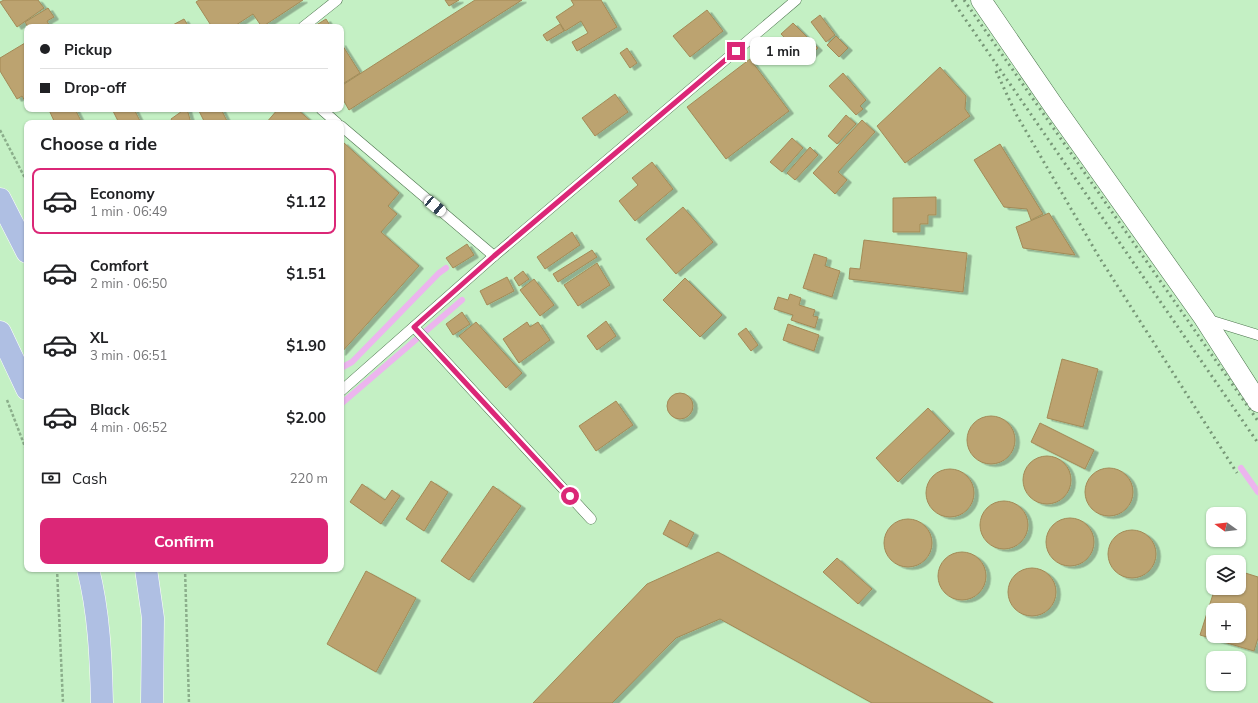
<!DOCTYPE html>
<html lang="en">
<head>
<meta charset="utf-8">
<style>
  body { margin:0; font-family:Mulish,sans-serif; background:#f2f2f2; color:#202124; height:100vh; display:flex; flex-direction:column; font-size:15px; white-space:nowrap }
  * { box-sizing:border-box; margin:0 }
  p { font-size:13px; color:#757577 }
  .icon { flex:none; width:22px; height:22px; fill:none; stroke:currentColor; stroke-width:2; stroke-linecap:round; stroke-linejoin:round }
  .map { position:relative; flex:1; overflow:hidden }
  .sheet { position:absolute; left:24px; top:120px; width:320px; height:452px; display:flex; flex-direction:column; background:#fff; border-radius:8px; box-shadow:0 1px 3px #0004 }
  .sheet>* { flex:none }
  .top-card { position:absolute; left:24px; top:24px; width:320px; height:88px; border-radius:8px; box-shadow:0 1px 3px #0004; display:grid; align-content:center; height:88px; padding:0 16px; background:#fff }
  .needle { width:26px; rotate:285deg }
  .tools { position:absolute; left:1206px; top:507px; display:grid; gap:8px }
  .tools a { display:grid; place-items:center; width:40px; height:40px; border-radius:8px; background:#fff; box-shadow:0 1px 3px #0004; font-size:20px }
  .end { position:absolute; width:18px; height:18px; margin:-9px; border:5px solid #db2777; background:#fff; box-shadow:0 0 0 2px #fff }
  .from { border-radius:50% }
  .bubble { position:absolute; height:28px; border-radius:8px; background:#fff; box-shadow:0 1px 3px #0004; font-size:13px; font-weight:700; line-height:28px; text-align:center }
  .car { position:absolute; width:12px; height:24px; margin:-12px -6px; border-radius:5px; box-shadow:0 0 3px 1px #0007; background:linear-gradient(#fff 24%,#345 0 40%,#fff 0 76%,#345 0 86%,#fff 0) }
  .top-card b { display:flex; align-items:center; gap:14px; height:38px; font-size:15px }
  .top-card b+b { border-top:1px solid #e0e0e0 }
  .top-card i { width:10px; height:10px; background:#202124 }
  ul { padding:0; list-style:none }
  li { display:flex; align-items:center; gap:12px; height:66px; margin:0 8px 6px; padding:0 8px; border:2px solid transparent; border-radius:8px }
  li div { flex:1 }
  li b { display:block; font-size:15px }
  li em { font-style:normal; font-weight:700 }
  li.on { border-color:#db2777 }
  li>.icon { width:36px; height:36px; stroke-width:1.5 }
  h2 { padding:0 16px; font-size:18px; line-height:48px }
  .pay { display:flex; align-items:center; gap:10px; height:44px; padding:0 16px; font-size:15px }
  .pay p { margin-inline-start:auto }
  .cta { display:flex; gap:8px; margin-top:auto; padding:8px 16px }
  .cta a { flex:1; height:46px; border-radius:8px; background:#db2777; color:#fff; font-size:16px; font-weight:700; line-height:46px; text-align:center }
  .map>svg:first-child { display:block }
</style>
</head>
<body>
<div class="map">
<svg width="1258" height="703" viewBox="0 0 1258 703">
  <defs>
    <filter id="shadow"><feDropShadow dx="4.5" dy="2.5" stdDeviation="0" flood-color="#0004"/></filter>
  </defs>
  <rect width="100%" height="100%" fill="#c4f0c4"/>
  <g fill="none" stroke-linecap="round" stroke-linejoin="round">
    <!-- stream -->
    <g stroke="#ecb5ee" stroke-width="6">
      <polyline points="341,368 352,362 439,273 446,268"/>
      <polyline points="341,404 462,300"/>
      <polyline points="1241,468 1258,492"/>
    </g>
  </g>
  <!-- building -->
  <g fill="#bca36f" stroke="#a38a57" fill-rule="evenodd" filter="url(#shadow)">
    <polygon points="4,0 38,0 44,8 17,27 0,2"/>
    <polygon points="199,0 303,0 262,27 253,14 233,27 212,27 196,2"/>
    <polygon points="445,0 459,0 449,6"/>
    <polygon points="475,0 522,0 349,110 341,96 341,86"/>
    <polygon points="571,0 601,0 617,27 577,51 572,42 588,33 581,21 565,31 556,17 574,5"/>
    <polygon points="48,8 54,17 47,21 50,27 28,27 25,22"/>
    <polygon points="707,10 723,31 690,57 673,36"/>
    <polygon points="820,15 835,35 826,42 811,22"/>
    <polygon points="184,19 189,27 169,27"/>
    <polygon points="326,19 331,27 313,27"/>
    <polygon points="793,23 818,48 806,60 781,34"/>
    <polygon points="560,24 564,31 547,41 543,35"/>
    <polygon points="836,36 848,48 839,57 827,45"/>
    <polygon points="25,43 27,47 27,99 25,101 22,96 17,99 0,71 0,58"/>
    <polygon points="341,43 360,73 341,85"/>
    <polygon points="627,48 637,63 630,68 620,53"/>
    <polygon points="750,59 789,111 726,159 687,107"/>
    <polygon points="940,67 966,96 965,109 970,116 905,163 877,126"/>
    <polygon points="843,73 866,100 860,106 863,109 856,115 829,86"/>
    <polygon points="615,94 628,112 595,136 582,118"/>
    <polygon points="50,109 75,109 82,123 55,123 49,110"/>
    <polygon points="112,109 134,109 141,123 119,123"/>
    <polygon points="185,109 187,109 191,123 173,123 171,119"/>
    <polygon points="198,109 221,109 228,123 205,123"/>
    <polygon points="278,109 297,109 313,123 266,123"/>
    <polygon points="846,115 856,124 837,144 828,136"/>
    <polygon points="862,120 875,132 838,172 847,180 835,194 813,173"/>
    <polygon points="792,138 803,148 782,172 770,162"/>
    <polygon points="343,142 399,193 388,206 397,214 381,232 419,266 341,353 341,144"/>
    <polygon points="1000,144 1043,214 1031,220 1027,209 1004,207 974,160"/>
    <polygon points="810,147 818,155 795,180 787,173"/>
    <polygon points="652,162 673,189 635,221 619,201 638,185 632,178"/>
    <polygon points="936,197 936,215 928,215 928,224 920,224 920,232 893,232 893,198"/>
    <polygon points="683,207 713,242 676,274 646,239"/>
    <polygon points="1049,213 1075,255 1023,248 1016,227"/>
    <polygon points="572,232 580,245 545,269 537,257"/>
    <polygon points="864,240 967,253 963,292 849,279 850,268 860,269"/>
    <polygon points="467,244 474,255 453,268 446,258"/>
    <polygon points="592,250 597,257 558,282 553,274"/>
    <polygon points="814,254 827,258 825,266 840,271 832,297 803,288"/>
    <polygon points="597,263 610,285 578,306 564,285"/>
    <polygon points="523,271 529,279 519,286 514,278"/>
    <polygon points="507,277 514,291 487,305 480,291"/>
    <polygon points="685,278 722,315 700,337 663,300"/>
    <polygon points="534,279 554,305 540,316 520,290"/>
    <polygon points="790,294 801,298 799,305 815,310 813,316 818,317 815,328 791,320 793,315 774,309 778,297 788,300"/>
    <polygon points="462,312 470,324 453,335 446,324"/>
    <polygon points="606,321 616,336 597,350 587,336"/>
    <polygon points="476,322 522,373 506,388 459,336"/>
    <polygon points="527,322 530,327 538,322 550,340 519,363 503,339"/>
    <polygon points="788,324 819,335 814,351 783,340"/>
    <polygon points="746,328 758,345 751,351 738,334"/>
    <polygon points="1062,359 1098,369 1083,427 1047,418"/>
    <circle cx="680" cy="406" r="13"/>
    <polygon points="616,401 633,425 596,451 579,426"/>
    <polygon points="928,408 950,431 898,482 876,458"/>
    <circle cx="991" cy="440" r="24"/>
    <polygon points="1040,423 1094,450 1085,469 1031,442"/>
    <circle cx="1047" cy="480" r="24"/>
    <circle cx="1109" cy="492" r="24"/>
    <circle cx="950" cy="493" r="24"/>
    <polygon points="431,481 448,492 424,531 406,519"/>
    <polygon points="362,484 385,500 392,490 400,496 381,524 350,502"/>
    <polygon points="493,486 521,506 469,580 441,561"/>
    <circle cx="1004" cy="525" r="24"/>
    <circle cx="1070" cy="542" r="24"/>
    <circle cx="908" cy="543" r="24"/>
    <polygon points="670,520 694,533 687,547 663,534"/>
    <circle cx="1132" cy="554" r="24"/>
    <circle cx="962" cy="576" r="24"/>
    <polygon points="718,552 993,703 872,703 720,619 676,638 612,703 533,703 647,584"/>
    <polygon points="837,558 872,589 858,604 823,572"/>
    <circle cx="1032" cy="592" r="24"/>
    <polygon points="366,571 416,598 376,672 327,644"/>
    <path d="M1239,571L1258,577V638L1254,651L1200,635L1215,588H1239ZM1213,610H1239V636H1213Z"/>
  </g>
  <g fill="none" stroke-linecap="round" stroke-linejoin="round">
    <!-- service casing -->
    <g stroke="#4a724b" stroke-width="11">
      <g id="service">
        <polyline points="303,27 337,0"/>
        <polyline points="321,109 337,123"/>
        <polyline points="341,126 494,256"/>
        <polyline points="1206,319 1258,335"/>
        <polyline points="414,327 591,519"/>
        <polyline points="341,391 494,256 796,0"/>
      </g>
    </g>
    <!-- minor casing -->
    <g stroke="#4a724b" stroke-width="21">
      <polyline id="minor" points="981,0 1055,108 1204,318 1258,402"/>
    </g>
    <!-- primary casing -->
    <g stroke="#fff" stroke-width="23">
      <g id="primary">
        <polyline points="0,199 27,252"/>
        <polyline points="0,332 27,389"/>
        <path d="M88,569C99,612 101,659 102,703"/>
        <polyline points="146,569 153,618 152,703"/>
      </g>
    </g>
    <!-- path -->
    <g stroke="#8bae8b" stroke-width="2.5" stroke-dasharray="3 2" stroke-linecap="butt">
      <polyline points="0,130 27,182"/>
      <polyline points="7,400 27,452"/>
      <polyline points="57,569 63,703"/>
      <polyline points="185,569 189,703"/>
    </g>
    <!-- service -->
    <use href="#service" stroke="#fff" stroke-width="10"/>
    <!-- minor -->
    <use href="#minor" stroke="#fff" stroke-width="20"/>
    <!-- primary -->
    <use href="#primary" stroke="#afbfe3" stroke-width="22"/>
    <!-- rail -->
    <g stroke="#779777" stroke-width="3" stroke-dasharray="2 4" stroke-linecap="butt">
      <polyline points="952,0 1258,443"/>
      <polyline points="964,0 1258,421"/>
      <polyline points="996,71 1016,114 1099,257 1237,473"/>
    </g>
  </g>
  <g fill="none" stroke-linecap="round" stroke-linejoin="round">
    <!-- route -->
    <polyline stroke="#db2777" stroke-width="5" points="570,496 414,327 494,256 736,51"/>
  </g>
</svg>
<div class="tools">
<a><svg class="needle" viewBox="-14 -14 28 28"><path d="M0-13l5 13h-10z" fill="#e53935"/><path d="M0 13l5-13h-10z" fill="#757577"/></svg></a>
<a><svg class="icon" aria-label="layers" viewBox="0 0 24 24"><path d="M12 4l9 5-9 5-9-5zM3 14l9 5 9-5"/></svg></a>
<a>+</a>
<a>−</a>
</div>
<i class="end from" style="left:570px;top:496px"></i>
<i class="end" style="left:736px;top:51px"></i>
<div class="bubble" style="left:750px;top:37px;width:66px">1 min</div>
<i class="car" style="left:435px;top:206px;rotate:130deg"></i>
<div class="top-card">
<b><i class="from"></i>Pickup</b>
<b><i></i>Drop-off</b>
</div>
<section class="sheet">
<h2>Choose a ride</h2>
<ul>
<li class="on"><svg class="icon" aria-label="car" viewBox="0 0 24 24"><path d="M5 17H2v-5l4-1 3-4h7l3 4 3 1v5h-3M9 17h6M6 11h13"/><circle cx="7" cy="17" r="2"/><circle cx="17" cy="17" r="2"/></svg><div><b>Economy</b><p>1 min · 06:49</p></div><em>$1.12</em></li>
<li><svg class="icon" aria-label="car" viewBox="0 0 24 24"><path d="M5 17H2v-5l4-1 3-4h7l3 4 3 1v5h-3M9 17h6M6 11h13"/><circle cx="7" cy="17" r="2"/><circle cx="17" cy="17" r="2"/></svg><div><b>Comfort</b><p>2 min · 06:50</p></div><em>$1.51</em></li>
<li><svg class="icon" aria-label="car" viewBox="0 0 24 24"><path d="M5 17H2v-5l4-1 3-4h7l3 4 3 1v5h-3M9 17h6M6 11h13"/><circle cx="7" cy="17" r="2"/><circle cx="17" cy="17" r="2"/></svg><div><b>XL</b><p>3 min · 06:51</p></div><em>$1.90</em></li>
<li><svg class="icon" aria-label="car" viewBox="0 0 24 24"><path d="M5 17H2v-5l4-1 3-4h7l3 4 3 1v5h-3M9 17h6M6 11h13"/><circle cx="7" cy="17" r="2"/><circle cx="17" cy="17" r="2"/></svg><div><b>Black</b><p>4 min · 06:52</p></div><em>$2.00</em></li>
</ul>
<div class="pay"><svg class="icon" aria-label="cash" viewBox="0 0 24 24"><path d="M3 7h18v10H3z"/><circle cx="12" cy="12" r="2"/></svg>Cash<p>220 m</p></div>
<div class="cta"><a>Confirm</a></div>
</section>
</div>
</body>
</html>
